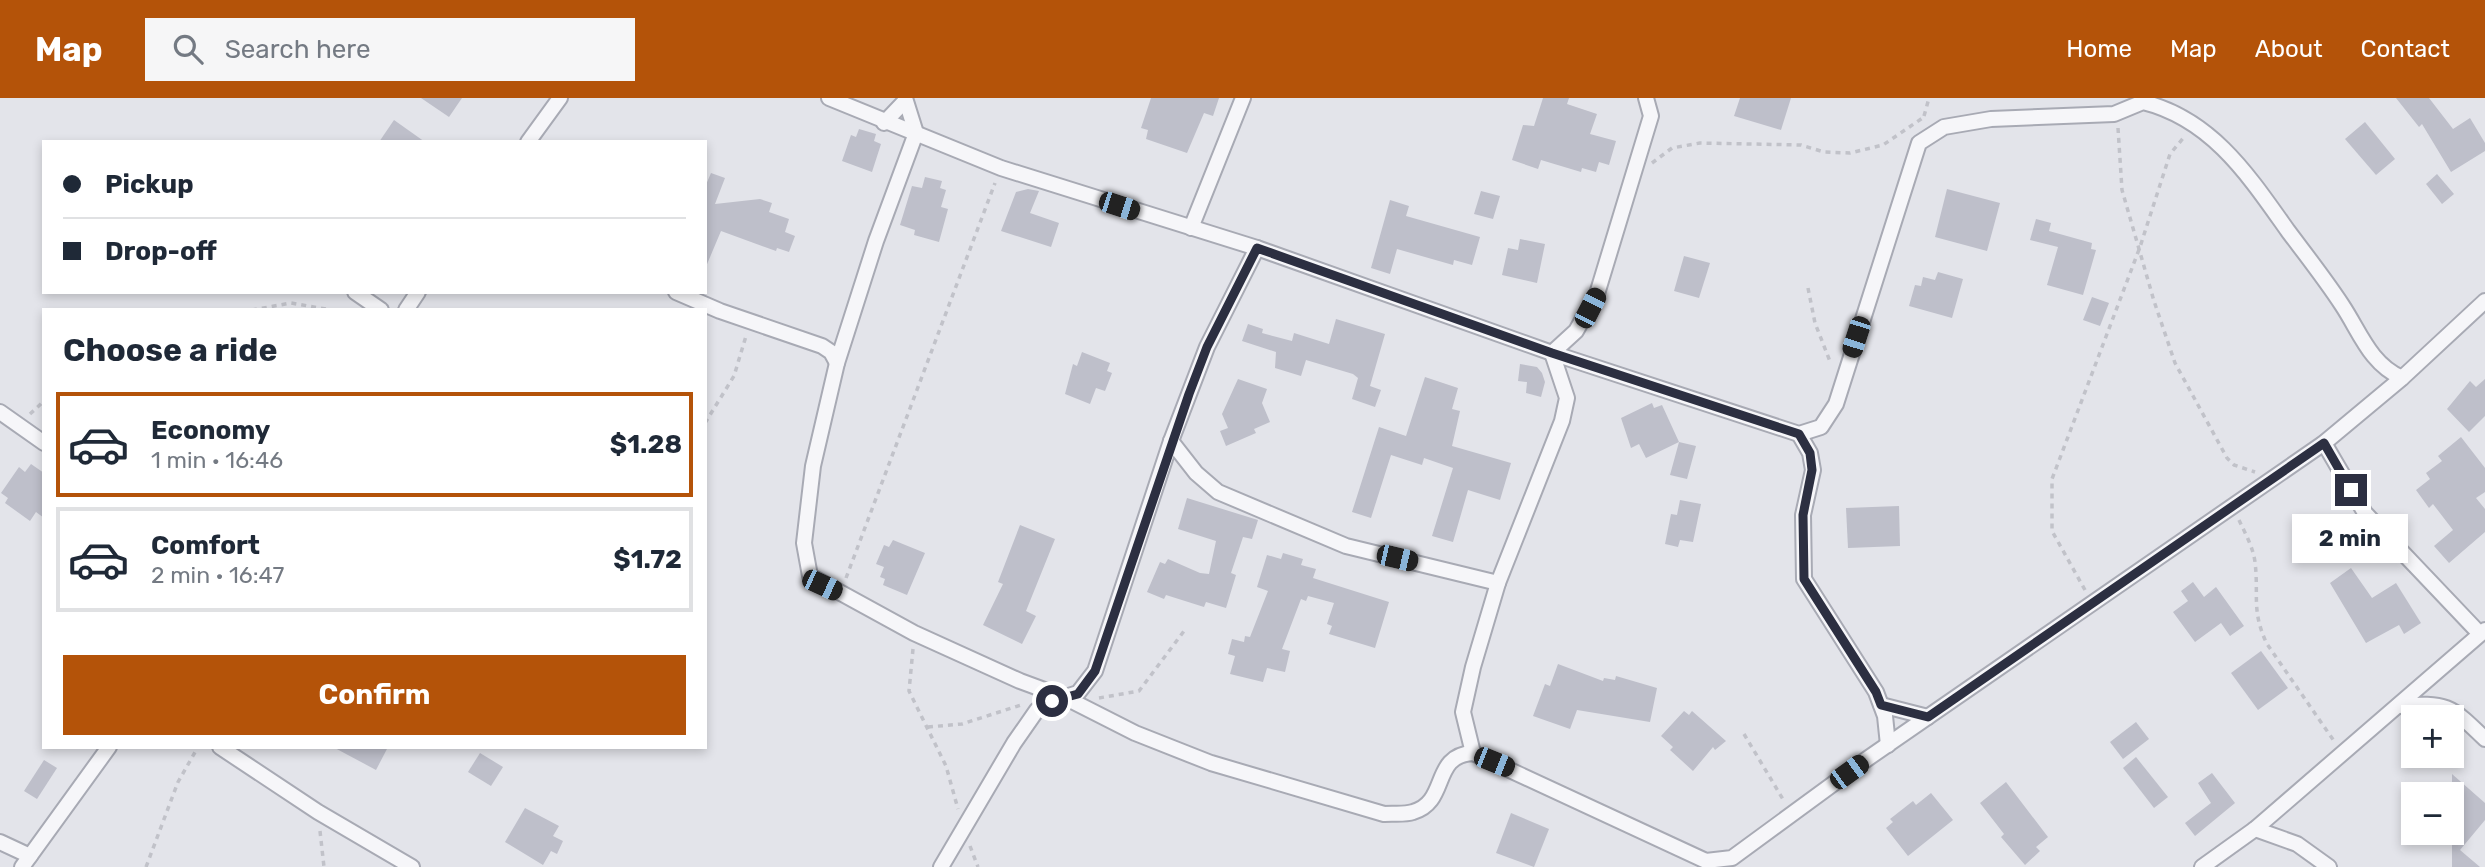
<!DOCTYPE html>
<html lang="en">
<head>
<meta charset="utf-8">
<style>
  body { margin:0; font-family:Rubik,sans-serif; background:#f6f6f7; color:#1f2937; height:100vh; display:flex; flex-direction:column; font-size:26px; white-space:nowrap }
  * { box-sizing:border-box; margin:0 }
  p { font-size:23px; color:#747a83 }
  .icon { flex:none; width:38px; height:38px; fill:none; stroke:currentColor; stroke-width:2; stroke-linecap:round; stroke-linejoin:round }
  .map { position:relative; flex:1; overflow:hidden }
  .drawer { position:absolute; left:42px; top:210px; width:665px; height:441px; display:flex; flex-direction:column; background:#fff; border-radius:0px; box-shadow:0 4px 10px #0003 }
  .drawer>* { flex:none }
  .guide { position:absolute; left:42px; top:42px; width:665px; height:154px; border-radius:0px; box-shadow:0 4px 10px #0003; display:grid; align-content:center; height:154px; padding:0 21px; background:#fff }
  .tools { position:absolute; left:2401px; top:607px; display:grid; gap:14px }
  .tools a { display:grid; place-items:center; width:63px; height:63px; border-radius:0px; background:#fff; box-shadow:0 4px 10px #0003; font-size:35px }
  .end { position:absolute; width:32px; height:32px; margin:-16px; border:9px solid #2c2f41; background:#fff; box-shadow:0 0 0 4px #fff }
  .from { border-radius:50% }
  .bubble { position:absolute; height:49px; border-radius:0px; background:#fff; box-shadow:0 4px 10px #0003; font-size:23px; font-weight:700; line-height:49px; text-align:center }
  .car { position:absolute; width:21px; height:42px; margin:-21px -10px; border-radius:9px; box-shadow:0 0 5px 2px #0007; background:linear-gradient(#222 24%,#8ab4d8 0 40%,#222 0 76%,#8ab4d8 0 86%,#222 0) }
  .guide b { display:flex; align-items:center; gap:24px; height:66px; font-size:26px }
  .guide b+b { border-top:2px solid #e0e1e3 }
  .guide i { width:18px; height:18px; background:#1f2937 }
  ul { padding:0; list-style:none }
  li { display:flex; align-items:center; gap:21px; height:105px; margin:0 14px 10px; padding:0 7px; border:4px solid #e0e1e3; border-radius:0px }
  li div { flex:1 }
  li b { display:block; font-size:26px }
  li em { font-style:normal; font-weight:700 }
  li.selected { border-color:#b45309 }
  li>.icon { width:63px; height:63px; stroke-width:1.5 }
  h2 { padding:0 21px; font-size:32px; line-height:84px }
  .primary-button { display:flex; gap:14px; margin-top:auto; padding:14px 21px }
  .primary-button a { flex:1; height:80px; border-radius:0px; background:#b45309; color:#fff; font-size:28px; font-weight:700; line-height:80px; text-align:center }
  header { display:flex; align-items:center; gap:42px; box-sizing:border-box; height:98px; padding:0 35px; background:#b45309; color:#fff }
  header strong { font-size:33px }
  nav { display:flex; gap:38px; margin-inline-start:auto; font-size:24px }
  .search { width:490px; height:63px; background:#f6f6f7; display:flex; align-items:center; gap:18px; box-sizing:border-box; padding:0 24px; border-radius:0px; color:#747a83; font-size:26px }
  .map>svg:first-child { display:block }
</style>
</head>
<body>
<header>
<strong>Map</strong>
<div class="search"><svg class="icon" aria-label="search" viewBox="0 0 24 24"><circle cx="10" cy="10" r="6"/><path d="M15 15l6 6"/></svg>Search here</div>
<nav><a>Home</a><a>Map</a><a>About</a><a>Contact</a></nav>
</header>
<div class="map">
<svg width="2485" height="769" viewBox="0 0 2485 769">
  <rect width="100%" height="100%" fill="#e3e4ea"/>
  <!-- building -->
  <g fill="#bebfca">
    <polygon points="421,0 462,0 449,19"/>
    <polygon points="1151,0 1219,0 1213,18 1204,15 1187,55 1146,41 1148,32 1141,30"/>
    <polygon points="1543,0 1569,0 1567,6 1597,16 1590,36 1616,43 1609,67 1599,64 1596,74 1582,70 1581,74 1541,62 1538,71 1512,62 1523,27 1534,28"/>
    <polygon points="1740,0 1791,0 1781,32 1734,18"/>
    <polygon points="2396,0 2429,0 2453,31 2470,20 2485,45 2485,53 2451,74 2422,26 2419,29"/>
    <polygon points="394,22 425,44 379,44"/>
    <polygon points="2365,24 2395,61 2376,77 2345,41"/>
    <polygon points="859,31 876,36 874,43 881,46 872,74 842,63 851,37 856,39"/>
    <polygon points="711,75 725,80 715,106 760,101 772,105 769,114 789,121 785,134 795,138 789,154 777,150 776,153 721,133 705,171 705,89"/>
    <polygon points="2437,76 2454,96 2442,106 2426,86"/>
    <polygon points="925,79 942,83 940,90 946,92 941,109 948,111 939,144 914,137 915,132 900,127 912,88 922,90"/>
    <polygon points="1028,91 1039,93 1030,115 1059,125 1051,149 1001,133 1016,94"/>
    <polygon points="1947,91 2000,105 1987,153 1935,139"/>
    <polygon points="1481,93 1500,98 1493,121 1474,116"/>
    <polygon points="1390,102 1409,108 1406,118 1480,139 1472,167 1454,162 1453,167 1397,151 1390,176 1371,170"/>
    <polygon points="2036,121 2051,125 2049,133 2092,145 2091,151 2096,152 2083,197 2047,187 2058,149 2030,142"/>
    <polygon points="1520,141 1545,146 1537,185 1502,177 1508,150 1518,152"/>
    <polygon points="1684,158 1710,165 1699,200 1674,193"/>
    <polygon points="1938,174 1963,181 1952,220 1909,208 1915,187 1921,188 1923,179 1935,182"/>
    <polygon points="2092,199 2109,205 2100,228 2083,222"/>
    <polygon points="1336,221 1385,236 1370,288 1381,292 1375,309 1352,301 1358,280 1353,276 1306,262 1301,278 1275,270 1276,254 1242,243 1248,226 1263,231 1262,235 1292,243 1294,235 1329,246"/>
    <polygon points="1082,254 1110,265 1107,273 1112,275 1105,293 1096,290 1090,306 1065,296 1073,266 1077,268"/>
    <polygon points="1520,266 1537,269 1542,275 1545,284 1541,299 1526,295 1527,284 1518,283"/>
    <polygon points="1425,279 1458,290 1452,311 1460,313 1452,348 1511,365 1500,402 1468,392 1453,444 1432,438 1453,370 1424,360 1422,367 1391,357 1371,420 1352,414 1379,329 1406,338"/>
    <polygon points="1238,281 1267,291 1262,305 1270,324 1254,331 1256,335 1226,348 1220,333 1228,330 1222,316"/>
    <polygon points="2485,281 2485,318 2469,334 2447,311 2470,283 2476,289"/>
    <polygon points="1652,305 1654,310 1662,307 1679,344 1696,348 1687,381 1670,377 1679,344 1646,360 1639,346 1631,350 1621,320"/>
    <polygon points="2461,339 2485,370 2485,394 2476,400 2485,411 2485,434 2449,465 2434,448 2453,432 2433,406 2429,410 2416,392 2430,381 2426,375 2442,363 2438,358"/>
    <polygon points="31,366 44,375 44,420 36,414 30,423 5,405 8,400 1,395 19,369 25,374"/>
    <polygon points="1187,400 1258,422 1252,441 1243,439 1231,475 1236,477 1226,510 1206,504 1204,509 1166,497 1164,501 1147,494 1160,464 1165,466 1168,461 1200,475 1209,476 1216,443 1178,431"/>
    <polygon points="1680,402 1701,406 1693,444 1680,442 1678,449 1665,446 1671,416 1677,417"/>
    <polygon points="1899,408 1900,448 1848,450 1846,410"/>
    <polygon points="1020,427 1055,441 1026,513 1036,518 1022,546 983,527 1003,486 998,484"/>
    <polygon points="893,442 925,455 907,497 883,487 885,481 880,479 884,469 876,466 884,447 889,449"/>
    <polygon points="1283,455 1303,461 1301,467 1316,471 1313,480 1389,504 1375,550 1329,536 1332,528 1327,526 1334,505 1308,498 1306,503 1301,501 1282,551 1290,553 1285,574 1267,570 1263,584 1230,576 1235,558 1228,556 1232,541 1244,544 1245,538 1250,539 1268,493 1257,489 1267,457 1281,461"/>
    <polygon points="2351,470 2372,500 2396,485 2421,525 2404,536 2399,527 2366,545 2330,485"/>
    <polygon points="2193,484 2204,499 2216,489 2244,528 2230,538 2221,525 2195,544 2173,514 2188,503 2181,493"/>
    <polygon points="2261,553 2288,590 2258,612 2231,575"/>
    <polygon points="1558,566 1603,583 1604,580 1615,582 1616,578 1657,590 1650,624 1577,612 1570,631 1533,618 1545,586 1550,588"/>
    <polygon points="1684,613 1689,617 1692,613 1726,643 1715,652 1713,649 1693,673 1670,652 1673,649 1661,638"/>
    <polygon points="2136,624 2149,641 2123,661 2110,644"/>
    <polygon points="333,649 388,649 376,672"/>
    <polygon points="480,655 503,669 491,688 468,674"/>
    <polygon points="2136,659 2168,699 2154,710 2123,670"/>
    <polygon points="44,662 57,670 37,701 24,693"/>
    <polygon points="2212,675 2235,705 2195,738 2185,725 2211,705 2198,685"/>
    <polygon points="2452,676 2485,705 2485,722 2460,752 2480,769 2452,769"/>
    <polygon points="2006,684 2048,739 2036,749 2040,753 2025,767 2001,739 2004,736 1980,705"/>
    <polygon points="1931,695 1953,722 1908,758 1886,730 1893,724 1890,721 1913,703 1916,707"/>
    <polygon points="525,710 559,728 553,738 563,743 557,756 551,753 543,767 505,744"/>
    <polygon points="1511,715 1549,731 1534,769 1496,755"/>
  </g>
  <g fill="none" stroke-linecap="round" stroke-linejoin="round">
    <!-- street casing -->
    <g stroke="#a8aab4" stroke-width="18">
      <g id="street">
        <path d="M829,0L1001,70L1257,150L1552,255L1799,336L1821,329L1836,306L1919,45L1944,29L1991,21L2114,16L2143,4C2212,21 2249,78 2288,133C2306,157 2325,181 2342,207C2360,234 2370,266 2402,280"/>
        <path d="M905,0L916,35L876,143L837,265L813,368L804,445L810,478L914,535L1020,583L1066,600L1135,635L1211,665L1384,716C1393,715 1404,717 1413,714C1449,704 1431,657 1473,655L1706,763L1732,760L1867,661L2324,345L2402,280L2485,203"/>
        <polyline points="884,25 905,3"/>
        <polyline points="528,44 560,0"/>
        <polyline points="1191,130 1243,0"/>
        <polyline points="355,194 381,212"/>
        <polyline points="676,194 720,213 822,248 831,254 837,265"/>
        <polyline points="406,212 418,194"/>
        <polyline points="0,314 44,345"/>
        <polyline points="1799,336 1810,355 1813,372 1803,417 1804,481 1876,594 1885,618 1888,647"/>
        <polyline points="1171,343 1196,375 1218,394 1346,448 1498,485"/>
        <polyline points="2324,345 2365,415 2480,536"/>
        <polyline points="1881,607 1928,619"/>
        <path d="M2398,608C2447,604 2450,607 2485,641"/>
        <polyline points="220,649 318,714 412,769"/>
        <polyline points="1473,655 1463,614 1473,569 1498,485 1562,323 1567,300 1552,255 1576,233 1597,196 1651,18 1646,0"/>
        <polyline points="2255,731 2297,746 2329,769"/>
        <polyline points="0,744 30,758"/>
        <polyline points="22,769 109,649"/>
        <polyline points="941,769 1014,645 1037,612 1052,603 1078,595 1095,573 1171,343 1207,249 1257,150"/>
        <polyline points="2202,769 2255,731 2485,532"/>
      </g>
    </g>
    <!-- path -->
    <g stroke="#c1c2c9" stroke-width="3.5" stroke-dasharray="5 5" stroke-linecap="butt">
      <polyline points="1924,18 1929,0"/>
      <polyline points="2118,30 2122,92 2154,203 2175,265 2227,360 2234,367 2255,374"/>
      <polyline points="1652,65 1672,50 1700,45 1801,47 1824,54 1850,55 1883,47 1924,19"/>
      <polyline points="1808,190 1815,225 1831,266"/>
      <polyline points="252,212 291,205 331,212"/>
      <polyline points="30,316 44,303"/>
      <polyline points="705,325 734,278 746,238"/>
      <path d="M2239,422C2245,435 2253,449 2255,464C2259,497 2251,513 2267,546L2334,643"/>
      <polyline points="846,480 995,85"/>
      <polyline points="2085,492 2052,433 2052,381 2140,149 2170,56 2185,38"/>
      <polyline points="913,551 909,593 946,668 958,711"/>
      <polyline points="1099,600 1139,593 1184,533"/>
      <polyline points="928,629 962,626 1021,607"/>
      <polyline points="1744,636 1784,703"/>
      <polyline points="320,733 324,769"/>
      <polyline points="970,748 978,769"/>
      <polyline points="146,769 178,684 198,649"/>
    </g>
    <!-- street -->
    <use href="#street" stroke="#f6f6f9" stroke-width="14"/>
  </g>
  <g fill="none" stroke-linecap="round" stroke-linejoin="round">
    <!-- route -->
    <polyline stroke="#2c2f41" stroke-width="9" points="1052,603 1078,596 1095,573 1189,296 1207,249 1257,150 1552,255 1799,336 1810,355 1812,372 1803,417 1804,481 1876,594 1881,607 1928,619 2324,345 2351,392"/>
  </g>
</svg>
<div class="tools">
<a>+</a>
<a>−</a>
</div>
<i class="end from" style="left:1052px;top:603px"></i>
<i class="end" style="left:2351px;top:392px"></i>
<div class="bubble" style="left:2292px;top:416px;width:116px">2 min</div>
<i class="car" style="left:1119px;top:108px;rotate:108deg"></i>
<i class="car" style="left:1590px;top:210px;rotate:27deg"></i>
<i class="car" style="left:1856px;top:239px;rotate:198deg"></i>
<i class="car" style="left:1397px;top:460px;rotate:103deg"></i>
<i class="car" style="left:822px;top:487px;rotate:115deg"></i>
<i class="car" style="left:1494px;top:664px;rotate:112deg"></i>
<i class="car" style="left:1849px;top:674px;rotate:54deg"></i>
<div class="guide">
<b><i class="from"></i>Pickup</b>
<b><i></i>Drop-off</b>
</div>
<section class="drawer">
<h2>Choose a ride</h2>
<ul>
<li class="selected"><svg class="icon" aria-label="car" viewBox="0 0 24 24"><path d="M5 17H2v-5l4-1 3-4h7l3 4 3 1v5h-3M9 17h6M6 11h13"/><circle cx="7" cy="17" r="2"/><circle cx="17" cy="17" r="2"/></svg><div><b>Economy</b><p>1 min · 16:46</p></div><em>$1.28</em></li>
<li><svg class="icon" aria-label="car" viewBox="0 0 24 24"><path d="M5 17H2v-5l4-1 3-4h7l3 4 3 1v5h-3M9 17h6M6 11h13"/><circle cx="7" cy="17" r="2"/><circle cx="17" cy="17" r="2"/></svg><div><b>Comfort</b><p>2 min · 16:47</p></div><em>$1.72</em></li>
</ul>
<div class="primary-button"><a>Confirm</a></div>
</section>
</div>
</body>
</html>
